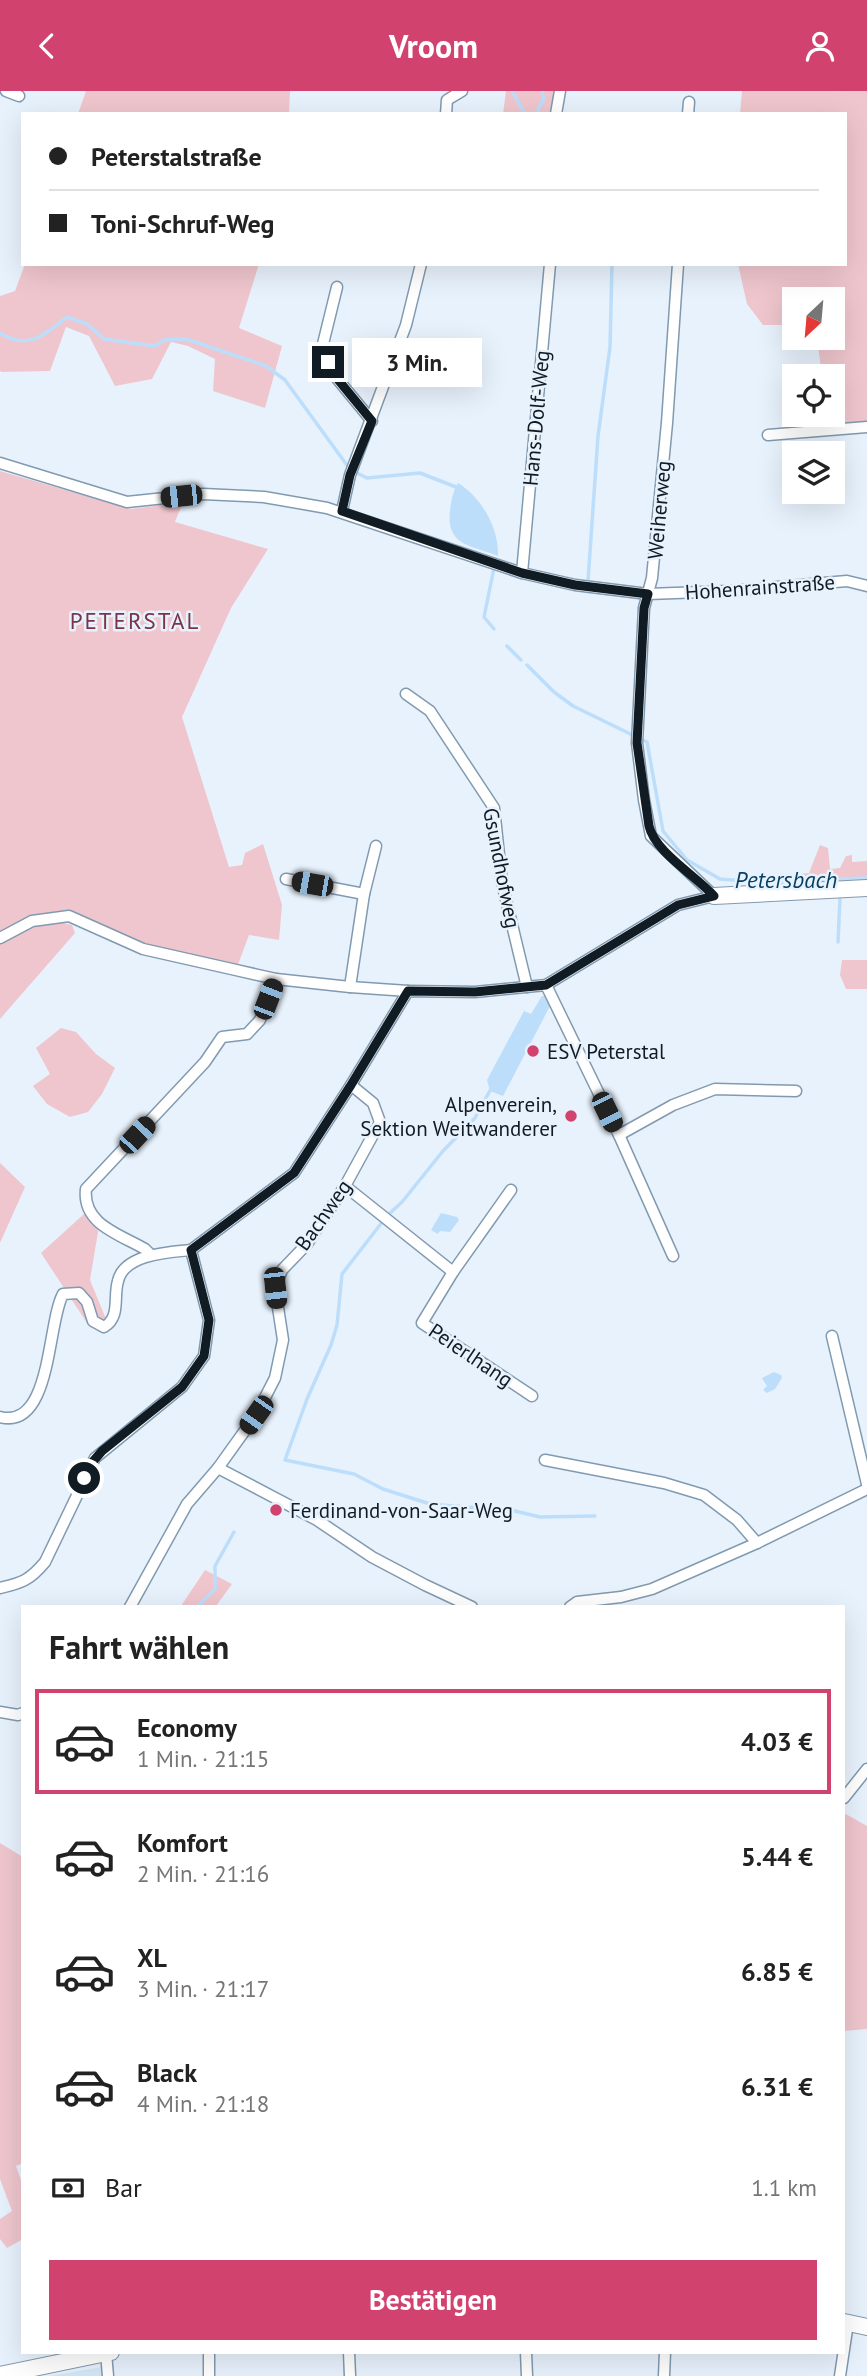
<!DOCTYPE html>
<html lang="de">
<head>
<meta charset="utf-8">
<style>
  body { margin:0; font-family:"PT Sans",sans-serif; background:#f2f2f2; color:#222; height:100vh; display:flex; flex-direction:column; font-size:26px; white-space:nowrap }
  * { box-sizing:border-box; margin:0 }
  p { font-size:23px; color:#767676 }
  .icon { flex:none; width:38px; height:38px; fill:none; stroke:currentColor; stroke-width:2; stroke-linecap:round; stroke-linejoin:round }
  .map { position:relative; flex:1; overflow:hidden }
  .side { position:absolute; left:21px; top:1514px; width:824px; height:749px; display:flex; flex-direction:column; background:#fff; border-radius:0px; box-shadow:0 7px 28px #0002 }
  .side>* { flex:none }
  .hud { position:absolute; left:21px; top:21px; width:826px; height:154px; border-radius:0px; box-shadow:0 7px 28px #0002; display:grid; align-content:center; height:154px; padding:0 28px; background:#fff }
  .needle { width:46px; rotate:206deg }
  .controls { position:absolute; left:782px; top:196px; display:grid; gap:14px }
  .controls a { display:grid; place-items:center; width:63px; height:63px; border-radius:0px; background:#fff; box-shadow:0 7px 28px #0002; font-size:35px }
  .end { position:absolute; width:32px; height:32px; margin:-16px; border:9px solid #111b23; background:#fff; box-shadow:0 0 0 4px #fff }
  .from { border-radius:50% }
  .bubble { position:absolute; height:49px; border-radius:0px; background:#fff; box-shadow:0 7px 28px #0002; font-size:23px; font-weight:700; line-height:49px; text-align:center }
  .car { position:absolute; width:21px; height:42px; margin:-21px -10px; border-radius:9px; box-shadow:0 0 5px 2px #0007; background:linear-gradient(#222 24%,#8ab4d8 0 40%,#222 0 76%,#8ab4d8 0 86%,#222 0) }
  .hud b { display:flex; align-items:center; gap:24px; height:66px; font-size:26px }
  .hud b+b { border-top:2px solid #e0e0e0 }
  .hud i { width:18px; height:18px; background:#222 }
  ul { padding:0; list-style:none }
  li { display:flex; align-items:center; gap:21px; height:105px; margin:0 14px 10px; padding:0 14px; border:4px solid transparent; border-radius:0px }
  li div { flex:1 }
  li b { display:block; font-size:26px }
  li em { font-style:normal; font-weight:700 }
  li.on { border-color:#d1436e }
  li>.icon { width:63px; height:63px; stroke-width:1.5 }
  h2 { padding:0 28px; font-size:32px; line-height:84px }
  .pay { display:flex; align-items:center; gap:18px; height:77px; padding:0 28px; font-size:26px }
  .pay p { margin-inline-start:auto }
  .primary-button { display:flex; gap:14px; margin-top:auto; padding:14px 28px }
  .primary-button a { flex:1; height:80px; border-radius:0px; background:#d1436e; color:#fff; font-size:28px; font-weight:700; line-height:80px; text-align:center }
  header { display:flex; justify-content:space-between; align-items:center; height:91px; padding:0 28px; background:#d1436e; color:#fff; font-size:32px; font-weight:700 }
  .map>svg:first-child { display:block }
</style>
</head>
<body>
<header><svg class="icon" aria-label="back" viewBox="0 0 24 24"><path d="M15 5l-7 7 7 7"/></svg>Vroom<svg class="icon" aria-label="person" viewBox="0 0 24 24"><circle cx="12" cy="8" r="4"/><path d="M4 21q1-7 8-7t8 7"/></svg></header>
<div class="map">
<svg width="867" height="2285" viewBox="0 0 867 2285">
  <rect width="100%" height="100%" fill="#e8f2fc"/>
  <!-- built -->
  <polygon fill="#d3e7f9" points="102,2276 102,2285 50,2285 54,2284"/>
  <!-- green -->
  <g fill="#efc6cd">
    <polygon points="86,0 290,0 289,23 78,23"/>
    <polygon points="506,0 554,0 552,23 503,23"/>
    <polygon points="742,0 867,0 867,332 830,333 828,324 833,324 833,285 822,285 817,247 833,247 833,208 794,208 794,234 763,234 747,213 738,173 845,173 845,23 740,23"/>
    <polygon points="25,173 259,173 239,237 282,255 265,317 213,300 215,268 188,255 171,251 152,288 115,295 89,245 66,236 50,280 2,281 0,280 0,205 15,200"/>
    <polygon points="0,380 131,418 183,411 175,431 268,458 231,517 182,626 229,776 242,774 245,762 263,753 282,814 279,849 249,844 236,879 143,858 69,825 32,830 0,847"/>
    <polygon points="820,754 828,757 830,778 840,777 846,765 852,764 852,771 867,770 867,792 784,794 784,784 809,782"/>
    <polygon points="53,830 72,834 75,842 0,928 0,853 41,832"/>
    <polygon points="842,869 867,869 867,898 846,898 840,884"/>
    <polygon points="61,937 76,941 96,963 115,977 102,1003 88,1021 70,1026 47,1013 33,995 50,983 36,957"/>
    <polygon points="0,1072 25,1096 0,1152"/>
    <polygon points="84,1123 99,1135 90,1189 106,1228 89,1235 41,1162"/>
    <polygon points="205,1479 232,1493 216,1515 181,1515"/>
    <polygon points="844,1722 867,1735 867,1938 844,1940"/>
    <polygon points="0,1752 23,1766 23,2072 16,2075 23,2095 23,2148 7,2157 0,2148 0,2128 12,2120 0,2088"/>
  </g>
  <!-- water -->
  <g fill="#bcdefb">
    <path d="M458,392C482,407 499,437 498,465C471,454 446,455 450,420C451,410 453,400 458,392Z"/>
    <polygon points="542,905 546,905 550,915 503,1005 490,1000 487,989 524,920 531,923"/>
    <polygon points="441,1122 457,1126 459,1129 450,1141 440,1140 438,1143 431,1139"/>
    <polygon points="774,1281 781,1284 782,1287 775,1298 767,1302 763,1299 767,1295 762,1287"/>
  </g>
  <g fill="none" stroke-linecap="round" stroke-linejoin="round">
    <!-- stream -->
    <g stroke="#bcdefb" stroke-width="3.5">
      <polyline points="512,0 525,23"/>
      <polyline points="539,23 538,18 544,8 542,0"/>
      <path d="M0,242C27,260 44,244 67,226L87,233L104,248L155,255L164,249L186,248L266,275L285,289L349,377"/>
      <polyline points="355,381 367,387 420,382 456,396"/>
      <polyline points="494,477 484,526 494,538"/>
      <polyline points="588,490 598,345 610,256 612,173"/>
      <polyline points="507,555 521,569"/>
      <polyline points="527,574 554,601 573,615 647,651 663,740 687,769 720,788 756,791 867,787"/>
      <polyline points="838,851 840,807"/>
      <polyline points="388,1124 402,1111 443,1060 475,1027 492,996"/>
      <polyline points="383,1130 342,1183 337,1234 331,1254 307,1308 285,1369 354,1383 383,1398 430,1413 515,1420 540,1426 595,1425"/>
      <polyline points="197,1516 215,1498 215,1475 234,1441"/>
    </g>
    <!-- street casing -->
    <g stroke="#819ab0" stroke-width="13">
      <g id="street">
        <polyline points="6,0 19,5"/>
        <polyline points="446,23 447,9 462,0"/>
        <polyline points="556,23 560,0"/>
        <polyline points="688,23 689,11"/>
        <polyline points="337,196 322,257 335,285 372,330"/>
        <polyline points="768,344 867,336"/>
        <polyline points="0,372 127,411 203,403 264,406 327,417 522,482 575,494 648,503 729,500 847,490 867,495"/>
        <polyline points="342,420 350,384 406,234 421,173"/>
        <polyline points="522,482 550,173"/>
        <polyline points="406,603 430,620 494,717 502,792 527,896"/>
        <polyline points="286,788 364,803"/>
        <polyline points="0,847 32,830 69,825 143,858 236,879 276,888 350,896 408,900"/>
        <polyline points="546,894 619,1044 673,1165"/>
        <polyline points="350,896 364,803 376,755"/>
        <polyline points="619,1044 673,1014 715,998 796,1000"/>
        <polyline points="345,1095 453,1181"/>
        <polyline points="511,1099 453,1181 422,1232 532,1305"/>
        <path d="M150,1163L145,1158C119,1143 82,1133 86,1098L205,971L222,946L247,943L260,929L276,888"/>
        <polyline points="832,1245 867,1393"/>
        <path d="M0,1326C52,1339 47,1232 63,1203L79,1202L87,1211L93,1230L104,1236C121,1226 113,1206 118,1190C124,1163 169,1161 191,1159"/>
        <polyline points="545,1369 664,1392 704,1404 737,1429 757,1452"/>
        <polyline points="218,1377 317,1429 372,1466 425,1494 472,1516"/>
        <path d="M0,1497C22,1492 30,1489 45,1471L95,1367L182,1296L204,1265L209,1229L191,1159L294,1082L351,994L408,900L475,901L546,894L678,814L714,805L651,745L644,709L637,652L644,517L652,487L667,332L678,173"/>
        <polyline points="130,1516 187,1413 218,1377 256,1324 275,1287 283,1249 275,1197 282,1179 307,1153 345,1095 380,1031 373,1012 351,994"/>
        <polyline points="570,1516 577,1511 621,1506 652,1498 757,1452 867,1398"/>
        <polyline points="0,1621 18,1624 23,1622"/>
        <polyline points="844,1707 867,1678"/>
        <polyline points="349,2261 350,2285"/>
        <polyline points="526,2261 527,2285"/>
        <polyline points="106,2262 108,2285"/>
        <polyline points="209,2285 209,2261"/>
        <polyline points="664,2285 665,2261"/>
        <polyline points="840,2285 848,2232"/>
      </g>
    </g>
    <!-- secondary casing -->
    <g stroke="#819ab0" stroke-width="18">
      <g id="secondary">
        <polyline points="714,805 867,797"/>
        <polyline points="844,2231 867,2236"/>
        <polyline points="0,2284 111,2261"/>
      </g>
    </g>
    <!-- street -->
    <use href="#street" stroke="#fff" stroke-width="10"/>
    <!-- secondary -->
    <use href="#secondary" stroke="#fff" stroke-width="16"/>
  </g>
  <g fill="none" stroke-linecap="round" stroke-linejoin="round">
    <!-- route -->
    <path stroke="#111b23" stroke-width="9" d="M84,1387L90,1374L102,1360L182,1296L204,1265L209,1229L191,1159L294,1082L351,994L408,900L475,901L546,894L678,814L714,805C695,784 655,761 649,735L637,652L644,517L648,503L575,494L522,482L342,420L350,384L372,330L335,285L328,271"/>
  </g>
  <!-- markers -->
  <g fill="#d1436e" stroke="#e8f2fc" stroke-width="2.5">
    <circle cx="533" cy="960" r="7"/>
    <circle cx="571" cy="1025" r="7"/>
    <circle cx="276" cy="1419" r="7"/>
  </g>
  <g text-anchor="middle" dominant-baseline="central" stroke-width="5" stroke-linejoin="round" paint-order="stroke">
    <!-- street labels -->
    <g font-size="21" fill="#111b23" stroke="#e8f2fc">
      <text transform="translate(536 327) rotate(-85)">Hans-Dolf-Weg</text>
      <text transform="translate(659 419) rotate(-85)">Weiherweg</text>
      <text transform="translate(760 496) rotate(-4)">Hohenrainstraße</text>
      <text transform="translate(502 777) rotate(79)">Gsundhofweg</text>
      <text transform="translate(323 1124) rotate(-55)">Bachweg</text>
      <text transform="translate(471 1264) rotate(34)">Peierlhang</text>
    </g>
    <!-- poi labels -->
    <g font-size="21" fill="#111b23" stroke="#e8f2fc" text-anchor="start">
      <text x="547" y="960">ESV Peterstal</text>
      <text x="557" y="1013" text-anchor="end">Alpenverein,<tspan x="557" dy="24">Sektion Weitwanderer</tspan></text>
      <text x="290" y="1419">Ferdinand-von-Saar-Weg</text>
    </g>
    <!-- neighbourhood labels -->
    <g font-size="23" letter-spacing="2" fill="#7b3447" stroke="#e8f2fc">
      <text x="135" y="529">PETERSTAL</text>
    </g>
    <!-- water labels -->
    <g font-size="23" font-style="italic" fill="#063e64" stroke="#e8f2fc">
      <text x="786" y="788">Petersbach</text>
    </g>
  </g>
</svg>
<div class="controls">
<a><svg class="needle" viewBox="-14 -14 28 28"><path d="M0-13l5 13h-10z" fill="#e53935"/><path d="M0 13l5-13h-10z" fill="#767676"/></svg></a>
<a><svg class="icon" aria-label="locate" viewBox="0 0 24 24"><circle cx="12" cy="12" r="6"/><path d="M12 2v4M12 18v4M2 12h4M18 12h4"/></svg></a>
<a><svg class="icon" aria-label="layers" viewBox="0 0 24 24"><path d="M12 4l9 5-9 5-9-5zM3 14l9 5 9-5"/></svg></a>
</div>
<i class="end from" style="left:84px;top:1387px"></i>
<i class="end" style="left:328px;top:271px"></i>
<div class="bubble" style="left:352px;top:247px;width:130px">3 Min.</div>
<i class="car" style="left:181px;top:405px;rotate:264deg"></i>
<i class="car" style="left:312px;top:793px;rotate:280deg"></i>
<i class="car" style="left:268px;top:908px;rotate:21deg"></i>
<i class="car" style="left:607px;top:1021px;rotate:154deg"></i>
<i class="car" style="left:137px;top:1044px;rotate:43deg"></i>
<i class="car" style="left:275px;top:1197px;rotate:174deg"></i>
<i class="car" style="left:256px;top:1324px;rotate:215deg"></i>
<div class="hud">
<b><i class="from"></i>Peterstalstraße</b>
<b><i></i>Toni-Schruf-Weg</b>
</div>
<section class="side">
<h2>Fahrt wählen</h2>
<ul>
<li class="on"><svg class="icon" aria-label="car" viewBox="0 0 24 24"><path d="M5 17H2v-5l4-1 3-4h7l3 4 3 1v5h-3M9 17h6M6 11h13"/><circle cx="7" cy="17" r="2"/><circle cx="17" cy="17" r="2"/></svg><div><b>Economy</b><p>1 Min. · 21:15</p></div><em>4.03 €</em></li>
<li><svg class="icon" aria-label="car" viewBox="0 0 24 24"><path d="M5 17H2v-5l4-1 3-4h7l3 4 3 1v5h-3M9 17h6M6 11h13"/><circle cx="7" cy="17" r="2"/><circle cx="17" cy="17" r="2"/></svg><div><b>Komfort</b><p>2 Min. · 21:16</p></div><em>5.44 €</em></li>
<li><svg class="icon" aria-label="car" viewBox="0 0 24 24"><path d="M5 17H2v-5l4-1 3-4h7l3 4 3 1v5h-3M9 17h6M6 11h13"/><circle cx="7" cy="17" r="2"/><circle cx="17" cy="17" r="2"/></svg><div><b>XL</b><p>3 Min. · 21:17</p></div><em>6.85 €</em></li>
<li><svg class="icon" aria-label="car" viewBox="0 0 24 24"><path d="M5 17H2v-5l4-1 3-4h7l3 4 3 1v5h-3M9 17h6M6 11h13"/><circle cx="7" cy="17" r="2"/><circle cx="17" cy="17" r="2"/></svg><div><b>Black</b><p>4 Min. · 21:18</p></div><em>6.31 €</em></li>
</ul>
<div class="pay"><svg class="icon" aria-label="cash" viewBox="0 0 24 24"><path d="M3 7h18v10H3z"/><circle cx="12" cy="12" r="2"/></svg>Bar<p>1.1 km</p></div>
<div class="primary-button"><a>Bestätigen</a></div>
</section>
</div>
</body>
</html>
